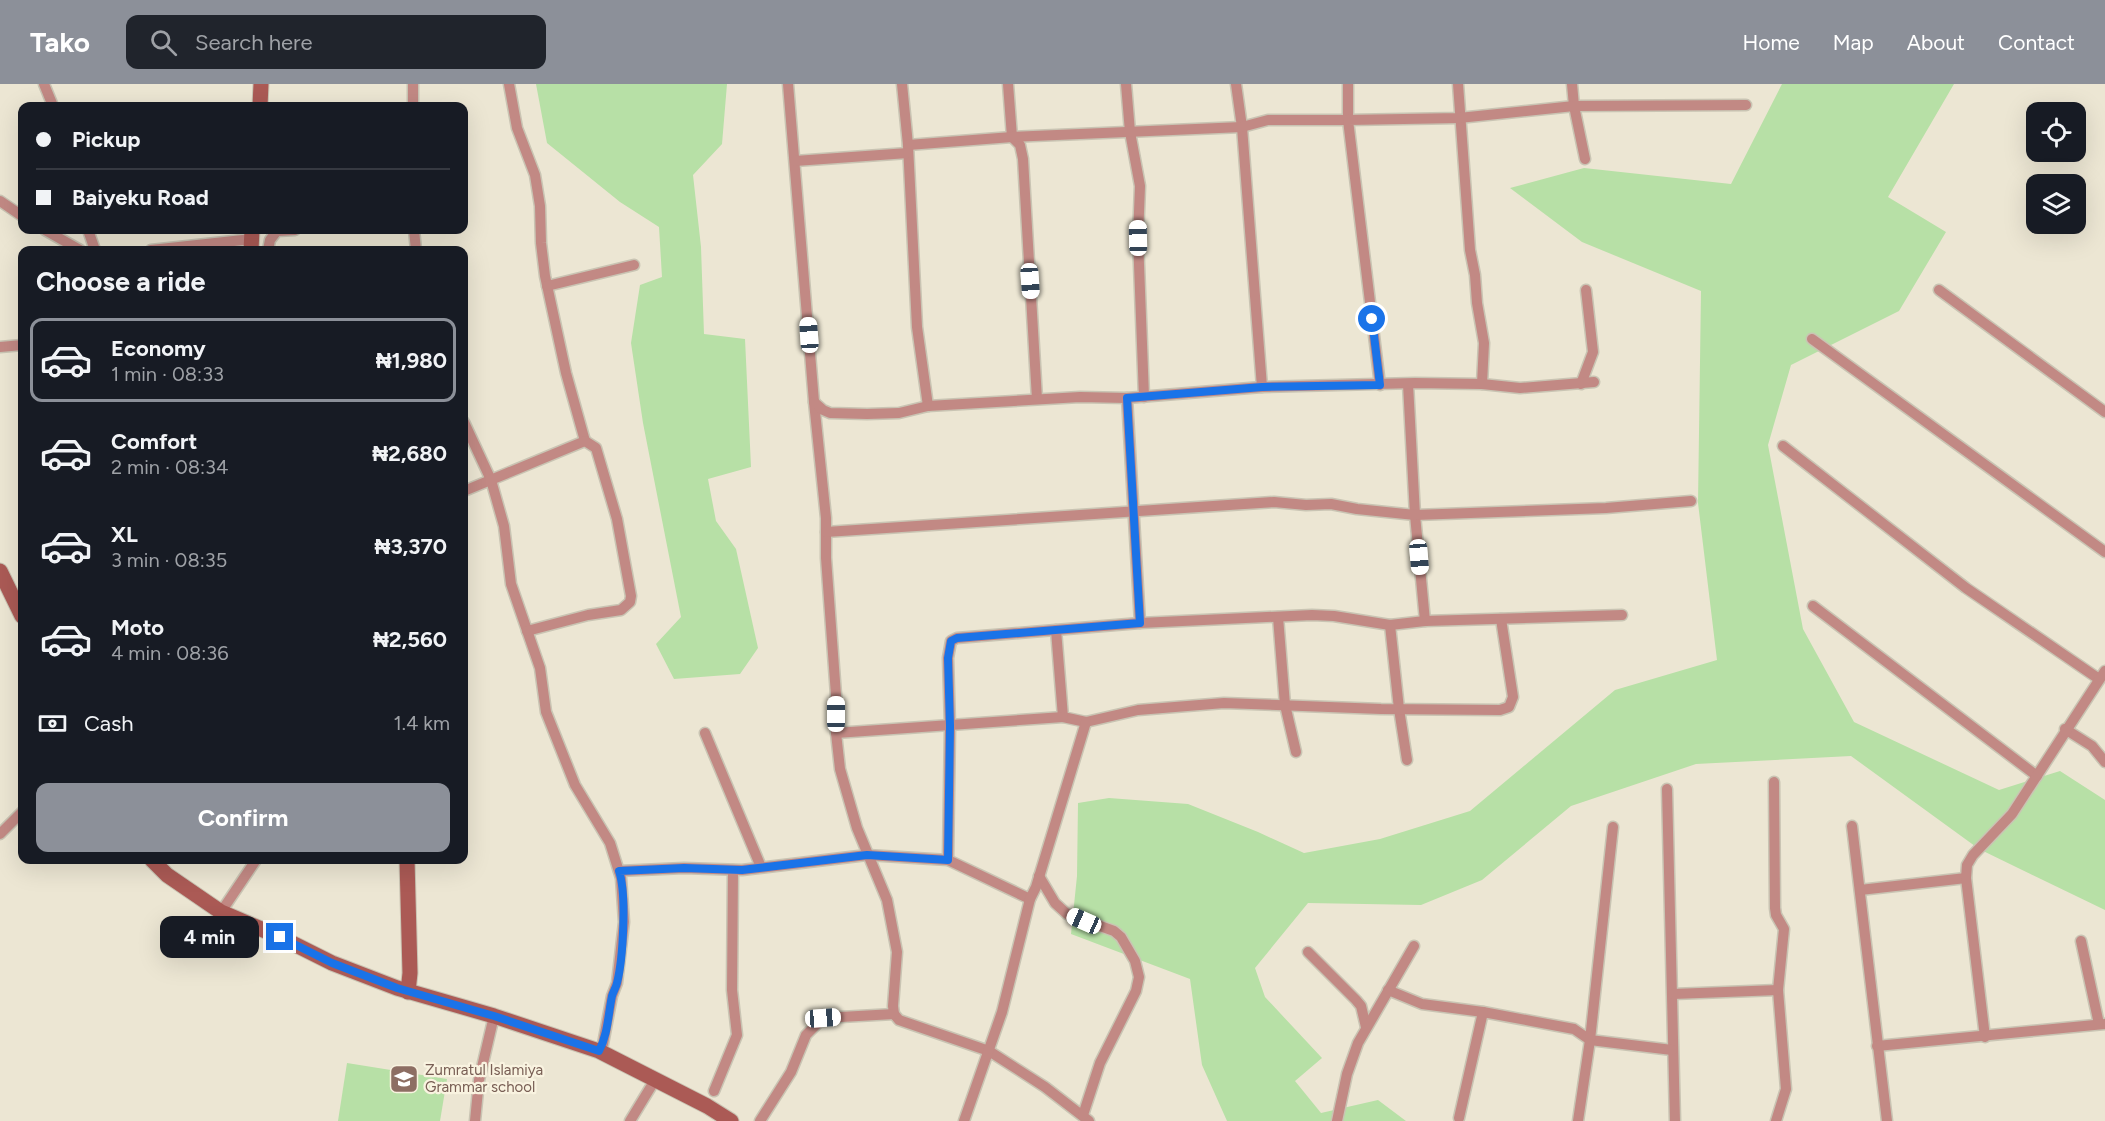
<!DOCTYPE html>
<html lang="en">
<head>
<meta charset="utf-8">
<style>
  body { margin:0; font-family:Figtree,sans-serif; background:#20242c; color:#f1f3f6; height:100vh; display:flex; flex-direction:column; font-size:22px; white-space:nowrap }
  * { box-sizing:border-box; margin:0 }
  p { font-size:20px; color:#9ea1a6 }
  .icon { flex:none; width:33px; height:33px; fill:none; stroke:currentColor; stroke-width:2; stroke-linecap:round; stroke-linejoin:round }
  .map { position:relative; flex:1; overflow:hidden }
  .side { position:absolute; left:18px; top:162px; width:450px; height:618px; display:flex; flex-direction:column; background:#171b24; border-radius:12px; box-shadow:0 6px 24px #0002 }
  .side>* { flex:none }
  .top-card { position:absolute; left:18px; top:18px; width:450px; height:132px; border-radius:12px; box-shadow:0 6px 24px #0002; display:grid; align-content:center; height:132px; padding:0 18px; background:#171b24 }
  .controls { position:absolute; left:2026px; top:18px; display:grid; gap:12px }
  .controls a { display:grid; place-items:center; width:60px; height:60px; border-radius:12px; background:#171b24; box-shadow:0 6px 24px #0002; font-size:30px }
  .end { position:absolute; width:27px; height:27px; margin:-14px; border:8px solid #1a73e8; background:#fff; box-shadow:0 0 0 3px #fff }
  .from { border-radius:50% }
  .bubble { position:absolute; height:42px; border-radius:12px; background:#171b24; box-shadow:0 6px 24px #0002; font-size:20px; font-weight:700; line-height:42px; text-align:center }
  .car { position:absolute; width:18px; height:36px; margin:-18px -9px; border-radius:8px; box-shadow:0 0 4px 2px #0007; background:linear-gradient(#fff 24%,#345 0 40%,#fff 0 76%,#345 0 86%,#fff 0) }
  .top-card b { display:flex; align-items:center; gap:21px; height:57px; font-size:22px }
  .top-card b+b { border-top:2px solid #363941 }
  .top-card i { width:15px; height:15px; background:#f1f3f6 }
  ul { padding:0; list-style:none }
  li { display:flex; align-items:center; gap:18px; height:84px; margin:0 12px 9px; padding:0 6px; border:3px solid transparent; border-radius:12px }
  li div { flex:1 }
  li b { display:block; font-size:22px }
  li em { font-style:normal; font-weight:700 }
  li.active { border-color:#8c9099 }
  li>.icon { width:54px; height:54px; stroke-width:1.5 }
  h2 { padding:0 18px; font-size:27px; line-height:72px }
  .pay { display:flex; align-items:center; gap:15px; height:66px; padding:0 18px; font-size:22px }
  .pay p { margin-inline-start:auto }
  .cta { display:flex; gap:12px; margin-top:auto; padding:12px 18px }
  .cta a { flex:1; height:69px; border-radius:12px; background:#8c9099; color:#fff; font-size:24px; font-weight:700; line-height:69px; text-align:center }
  header { display:flex; align-items:center; gap:36px; box-sizing:border-box; height:84px; padding:0 30px; background:#8c9099; color:#fff }
  header strong { font-size:28px }
  nav { display:flex; gap:33px; margin-inline-start:auto; font-size:21px }
  .search { width:420px; height:54px; background:#20242c; display:flex; align-items:center; gap:15px; box-sizing:border-box; padding:0 21px; border-radius:12px; color:#9ea1a6; font-size:22px }
  .map>svg:first-child { display:block }
</style>
</head>
<body>
<header>
<strong>Tako</strong>
<div class="search"><svg class="icon" aria-label="search" viewBox="0 0 24 24"><circle cx="10" cy="10" r="6"/><path d="M15 15l6 6"/></svg>Search here</div>
<nav><a>Home</a><a>Map</a><a>About</a><a>Contact</a></nav>
</header>
<div class="map">
<svg width="2105" height="1037" viewBox="0 0 2105 1037">
  <rect width="100%" height="100%" fill="#ece6d3"/>
  <!-- green -->
  <g fill="#b7e0a6">
    <polygon points="536,0 727,0 722,60 693,91 701,163 704,250 745,255 751,383 708,395 716,437 736,465 758,564 740,590 674,595 656,560 681,533 643,339 631,259 640,201 662,193 659,143 620,118 547,59"/>
    <polygon points="1782,0 1954,0 1888,113 1946,148 1899,227 1791,281 1768,361 1803,545 1854,638 1999,706 2060,687 2105,716 2105,826 1979,765 1851,672 1696,680 1571,722 1482,796 1421,821 1308,819 1255,884 1265,913 1322,974 1295,997 1321,1029 1378,1016 1406,1037 1227,1037 1202,981 1190,895 1071,850 1077,792 1078,719 1109,714 1188,720 1258,748 1304,769 1380,755 1470,727 1615,606 1717,576 1698,419 1701,207 1582,158 1510,104 1584,84 1731,100"/>
    <polygon points="347,979 447,995 440,1037 338,1037"/>
  </g>
  <g fill="none" stroke-linecap="round" stroke-linejoin="round">
    <!-- street casing -->
    <g stroke="#c9c4b3" stroke-width="13">
      <g id="street">
        <polyline points="44,0 53,22"/>
        <polyline points="413,0 413,22"/>
        <polyline points="509,0 517,44 535,91 540,122 541,159 545,192 566,289 585,357"/>
        <polyline points="788,0 814,318 826,434 826,474 836,611 836,649 840,685 857,744 887,816 897,868 893,922 894,930 899,936 989,967 1045,1003 1089,1037"/>
        <polyline points="902,0 908,61 917,243 928,322"/>
        <polyline points="1008,0 1012,53 1020,61 1023,75 1037,315"/>
        <polyline points="1126,0 1130,48 1140,102 1138,154 1144,313"/>
        <polyline points="1236,0 1242,43 1262,303"/>
        <polyline points="1458,0 1470,166 1475,191 1477,219 1484,259 1482,300"/>
        <polyline points="1572,0 1574,22 1585,75"/>
        <polyline points="908,61 1012,53 1242,43 1268,36 1348,36 1348,0"/>
        <polyline points="795,77 908,69"/>
        <polyline points="0,117 22,132"/>
        <polyline points="45,146 80,166"/>
        <polyline points="88,146 95,166"/>
        <polyline points="414,146 416,166"/>
        <polyline points="151,166 252,155"/>
        <polyline points="268,166 270,156 277,147 295,146"/>
        <polyline points="547,202 634,181"/>
        <polyline points="1939,206 2105,328"/>
        <polyline points="1812,255 2105,468"/>
        <polyline points="0,263 22,261"/>
        <polyline points="1408,300 1415,431 1425,537"/>
        <polyline points="1581,300 1593,268 1586,206"/>
        <polyline points="1380,301 1348,36 1459,34 1574,22 1746,21"/>
        <polyline points="1127,314 1140,539"/>
        <polyline points="814,318 823,326 830,329 867,330 899,329 928,322 1080,313 1127,314 1262,303 1415,299 1482,300 1520,304 1594,298"/>
        <polyline points="464,338 491,396 504,442 511,500 540,584 546,628 575,701 610,759 621,794 624,838 617,899 612,912 603,960 599,967"/>
        <polyline points="1783,362 1966,504 2099,595"/>
        <polyline points="464,407 585,357 596,364 617,435 631,512 630,518 621,526 588,531 527,547"/>
        <polyline points="826,448 1274,418 1306,421 1331,420 1357,425 1415,431 1606,424 1691,417"/>
        <polyline points="1813,522 2037,692"/>
        <polyline points="1278,533 1285,621 1296,668"/>
        <polyline points="1390,541 1399,625 1407,676"/>
        <polyline points="1056,546 1063,633 1086,638 1138,626 1224,619 1381,625 1500,626 1509,623 1513,613 1501,535"/>
        <polyline points="2065,645 2092,662 2105,678"/>
        <polyline points="705,649 761,783"/>
        <polyline points="836,649 1063,633"/>
        <polyline points="1774,698 1775,824 1776,831 1784,845 1778,906 1786,1005 1776,1037"/>
        <polyline points="1667,705 1675,1037"/>
        <polyline points="1852,742 1887,1037"/>
        <polyline points="0,750 22,728"/>
        <polyline points="948,776 950,642 948,574 951,557 957,554 1140,539 1312,531 1334,532 1390,541 1425,537 1622,531"/>
        <polyline points="619,787 684,784 742,786 867,771 948,776 1030,815"/>
        <polyline points="1039,792 1055,819 1067,830 1114,847 1121,853 1135,877 1139,893 1136,907 1100,979 1083,1031"/>
        <polyline points="1860,806 1966,794"/>
        <polyline points="221,828 256,776"/>
        <polyline points="2081,857 2099,940"/>
        <polyline points="1308,868 1356,916 1361,922 1366,943"/>
        <polyline points="1388,906 1422,920 1483,928 1574,945 1590,956 1672,966"/>
        <polyline points="1673,910 1778,906"/>
        <polyline points="1985,953 1966,794 1967,781 1973,771 2012,730 2105,587"/>
        <polyline points="1877,962 2105,940"/>
        <polyline points="714,1007 737,951 732,906 733,786"/>
        <polyline points="1459,1034 1483,928"/>
        <polyline points="475,1037 479,996 494,932"/>
        <polyline points="630,1037 655,996"/>
        <polyline points="760,1037 791,988 806,951 823,934 894,930"/>
        <polyline points="964,1037 1002,928 1030,815 1036,803 1086,638"/>
        <polyline points="1337,1037 1347,990 1358,959 1414,862"/>
        <polyline points="1578,1037 1590,956 1613,743"/>
      </g>
    </g>
    <!-- secondary casing -->
    <g stroke="#c9c4b3" stroke-width="17">
      <g id="secondary">
        <polyline points="260,22 261,0"/>
        <polyline points="251,166 252,146"/>
        <polyline points="0,487 22,532"/>
        <polyline points="152,776 167,791 221,828 280,853 332,879 397,904 494,932 599,967 707,1022 731,1037"/>
        <polyline points="407,776 410,889 408,908"/>
      </g>
    </g>
    <!-- street -->
    <use href="#street" stroke="#c28984" stroke-width="10"/>
    <!-- secondary -->
    <use href="#secondary" stroke="#ab5a55" stroke-width="15"/>
  </g>
  <g fill="none" stroke-linecap="round" stroke-linejoin="round">
    <!-- route -->
    <path stroke="#1a73e8" stroke-width="8" d="M280,853L332,879L397,904L494,932L599,967C608,950 608,931 612,912C613,908 616,904 617,899C623,875 627,811 619,787L684,784L742,786L867,771L948,776L950,642L948,574L951,557L957,554L1140,539L1127,314L1262,303L1380,301L1372,235"/>
  </g>
  <!-- icons -->
  <defs>
    <g id="school-square" transform="scale(1.5)"><rect x="-9" y="-9" width="18" height="18" rx="4" fill="#8d6e63" stroke="#f9f3e0"/><path d="M0-5L7-2L0 1L-7-2ZM-4 1L0 2.5L4 1V4Q0 6-4 4Z" fill="#fff"/></g>
  </defs>
  <g fill-rule="evenodd">
    <use href="#school-square" x="404" y="995"/>
  </g>
  <g text-anchor="middle" dominant-baseline="central" stroke-width="4.5" stroke-linejoin="round" paint-order="stroke">
    <!-- education labels -->
    <g font-size="15" fill="#785e54" stroke="#f9f3e0" text-anchor="start">
      <text x="425" y="986">Zumratul Islamiya<tspan x="425" dy="17">Grammar school</tspan></text>
    </g>
  </g>
</svg>
<div class="controls">
<a><svg class="icon" aria-label="locate" viewBox="0 0 24 24"><circle cx="12" cy="12" r="6"/><path d="M12 2v4M12 18v4M2 12h4M18 12h4"/></svg></a>
<a><svg class="icon" aria-label="layers" viewBox="0 0 24 24"><path d="M12 4l9 5-9 5-9-5zM3 14l9 5 9-5"/></svg></a>
</div>
<i class="end from" style="left:1372px;top:235px"></i>
<i class="end" style="left:280px;top:853px"></i>
<div class="bubble" style="left:160px;top:832px;width:99px">4 min</div>
<i class="car" style="left:1138px;top:154px;rotate:359deg"></i>
<i class="car" style="left:1030px;top:197px;rotate:176deg"></i>
<i class="car" style="left:809px;top:251px;rotate:356deg"></i>
<i class="car" style="left:1419px;top:473px;rotate:175deg"></i>
<i class="car" style="left:836px;top:630px;rotate:0deg"></i>
<i class="car" style="left:1084px;top:837px;rotate:294deg"></i>
<i class="car" style="left:823px;top:934px;rotate:86deg"></i>
<div class="top-card">
<b><i class="from"></i>Pickup</b>
<b><i></i>Baiyeku Road</b>
</div>
<section class="side">
<h2>Choose a ride</h2>
<ul>
<li class="active"><svg class="icon" aria-label="car" viewBox="0 0 24 24"><path d="M5 17H2v-5l4-1 3-4h7l3 4 3 1v5h-3M9 17h6M6 11h13"/><circle cx="7" cy="17" r="2"/><circle cx="17" cy="17" r="2"/></svg><div><b>Economy</b><p>1 min · 08:33</p></div><em>₦1,980</em></li>
<li><svg class="icon" aria-label="car" viewBox="0 0 24 24"><path d="M5 17H2v-5l4-1 3-4h7l3 4 3 1v5h-3M9 17h6M6 11h13"/><circle cx="7" cy="17" r="2"/><circle cx="17" cy="17" r="2"/></svg><div><b>Comfort</b><p>2 min · 08:34</p></div><em>₦2,680</em></li>
<li><svg class="icon" aria-label="car" viewBox="0 0 24 24"><path d="M5 17H2v-5l4-1 3-4h7l3 4 3 1v5h-3M9 17h6M6 11h13"/><circle cx="7" cy="17" r="2"/><circle cx="17" cy="17" r="2"/></svg><div><b>XL</b><p>3 min · 08:35</p></div><em>₦3,370</em></li>
<li><svg class="icon" aria-label="car" viewBox="0 0 24 24"><path d="M5 17H2v-5l4-1 3-4h7l3 4 3 1v5h-3M9 17h6M6 11h13"/><circle cx="7" cy="17" r="2"/><circle cx="17" cy="17" r="2"/></svg><div><b>Moto</b><p>4 min · 08:36</p></div><em>₦2,560</em></li>
</ul>
<div class="pay"><svg class="icon" aria-label="cash" viewBox="0 0 24 24"><path d="M3 7h18v10H3z"/><circle cx="12" cy="12" r="2"/></svg>Cash<p>1.4 km</p></div>
<div class="cta"><a>Confirm</a></div>
</section>
</div>
</body>
</html>
